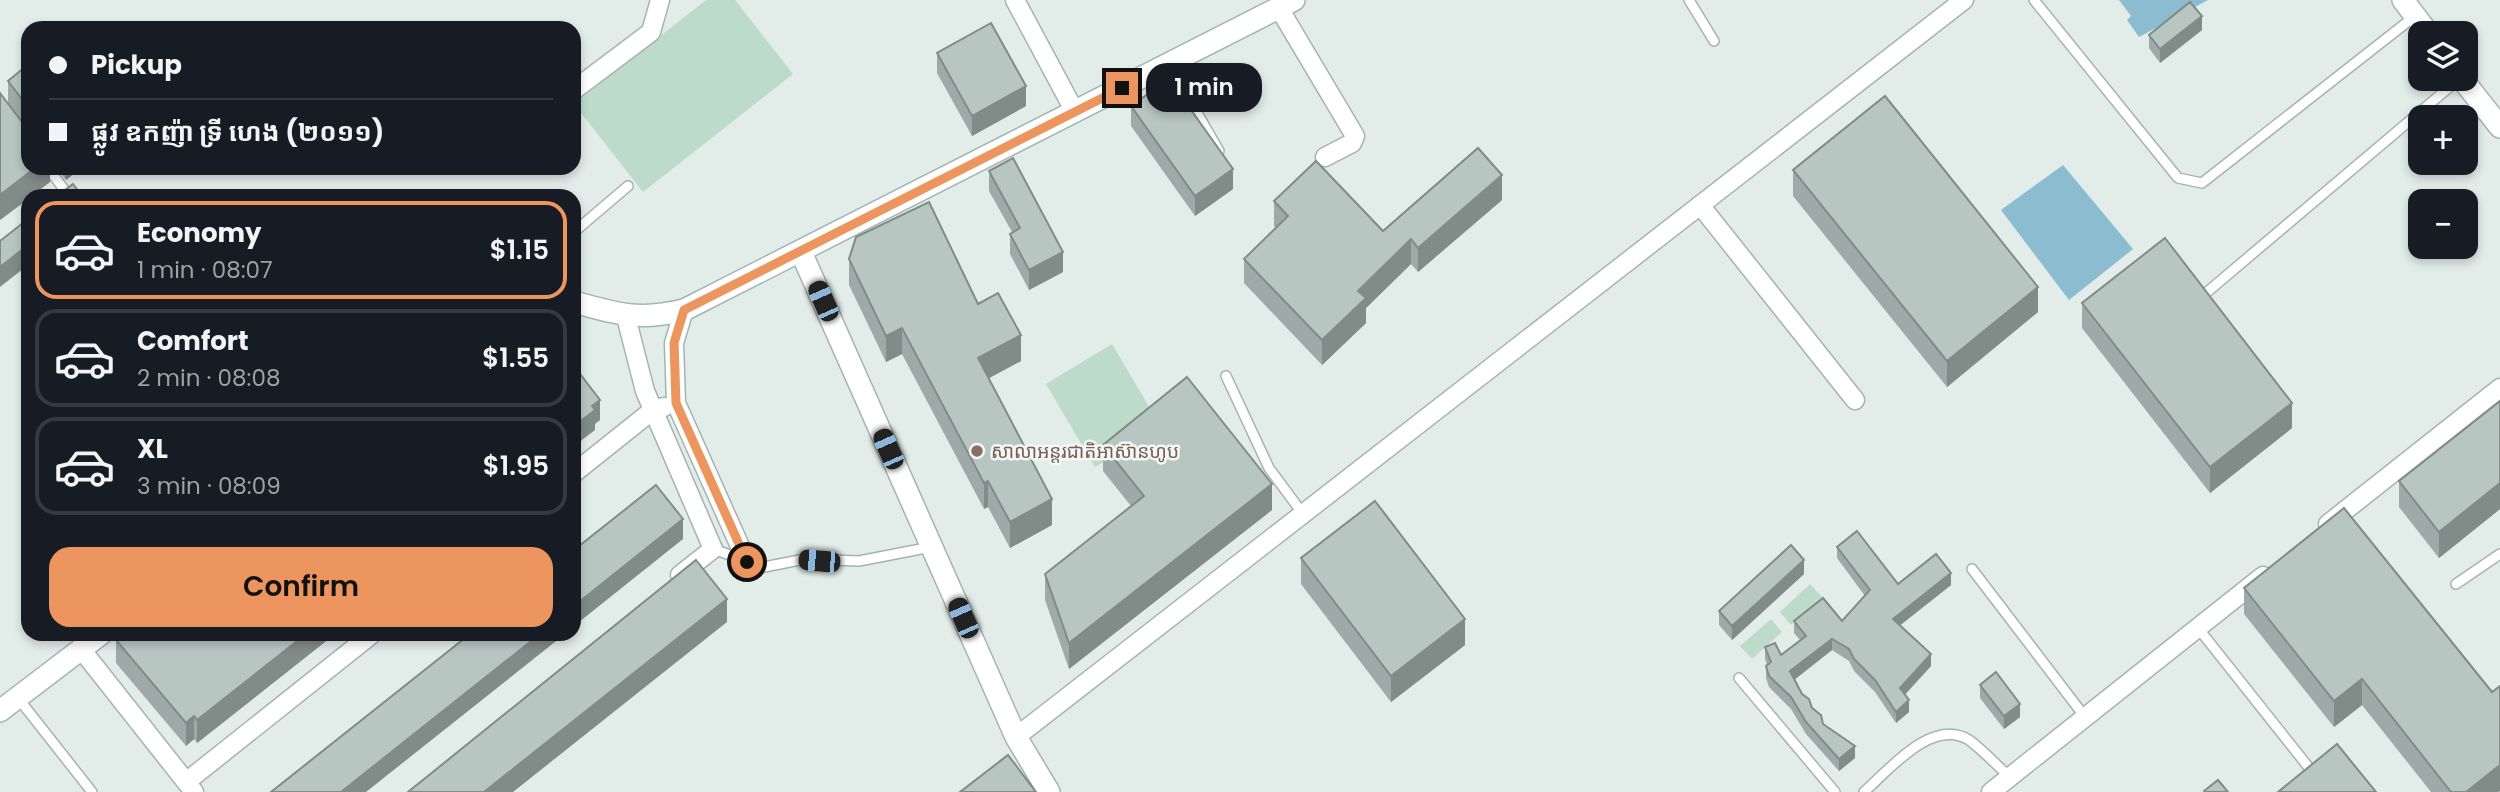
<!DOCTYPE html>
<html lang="en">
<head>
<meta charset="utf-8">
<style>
  body { margin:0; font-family:Poppins,"Noto Sans Khmer",sans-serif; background:#20242c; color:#f1f3f6; height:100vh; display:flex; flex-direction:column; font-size:26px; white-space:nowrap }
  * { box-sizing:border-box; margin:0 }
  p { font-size:23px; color:#9ea1a6 }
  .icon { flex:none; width:38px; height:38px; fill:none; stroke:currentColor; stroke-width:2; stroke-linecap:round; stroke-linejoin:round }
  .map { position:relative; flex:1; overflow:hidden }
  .side { position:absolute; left:21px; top:189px; width:560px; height:452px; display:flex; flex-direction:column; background:#171b24; border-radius:21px; box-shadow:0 4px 10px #0003 }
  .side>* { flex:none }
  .guide { position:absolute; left:21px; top:21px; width:560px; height:154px; border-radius:21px; box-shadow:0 4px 10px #0003; display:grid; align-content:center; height:154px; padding:0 28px; background:#171b24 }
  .buttons { position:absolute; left:2408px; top:21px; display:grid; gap:14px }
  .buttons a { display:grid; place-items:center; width:70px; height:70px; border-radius:14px; background:#171b24; box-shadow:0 4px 10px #0003; font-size:35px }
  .end { position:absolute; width:32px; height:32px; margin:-16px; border:9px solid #ed955f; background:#111; box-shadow:0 0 0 4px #111 }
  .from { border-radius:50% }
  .bubble { position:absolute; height:49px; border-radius:21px; background:#171b24; box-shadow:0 4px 10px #0003; font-size:23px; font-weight:600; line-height:49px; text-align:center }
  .car { position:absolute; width:21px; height:42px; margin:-21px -10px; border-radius:9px; box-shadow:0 0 5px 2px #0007; background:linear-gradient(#222 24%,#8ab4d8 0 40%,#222 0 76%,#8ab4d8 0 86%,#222 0) }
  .guide b { display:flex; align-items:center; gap:24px; height:66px; font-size:26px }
  .guide b+b { border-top:2px solid #363941 }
  .guide i { width:18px; height:18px; background:#f1f3f6 }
  ul { padding:12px 0 0; list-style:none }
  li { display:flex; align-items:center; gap:21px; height:98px; margin:0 14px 10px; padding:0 14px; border:4px solid #363941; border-radius:21px }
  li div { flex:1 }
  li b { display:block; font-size:26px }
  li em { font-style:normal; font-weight:600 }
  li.active { border-color:#ed955f }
  li>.icon { width:63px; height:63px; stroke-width:1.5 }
  .cta { display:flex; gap:14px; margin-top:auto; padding:14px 28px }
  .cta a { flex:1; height:80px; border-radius:21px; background:#ed955f; color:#111; font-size:28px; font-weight:600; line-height:80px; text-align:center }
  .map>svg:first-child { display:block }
</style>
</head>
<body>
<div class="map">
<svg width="2500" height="792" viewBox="0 0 2500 792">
  <rect width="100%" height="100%" fill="#e2ece9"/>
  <!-- green -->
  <g fill="#bcdcc9">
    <polygon points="706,0 735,0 793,74 643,192 574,104"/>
    <polygon points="1112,344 1161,427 1095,467 1046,384"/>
    <polygon points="1810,584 1822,597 1791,625 1780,612"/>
    <polygon points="1771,619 1782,632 1752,659 1740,646"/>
  </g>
  <!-- water -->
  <g fill="#8cbccf">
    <polygon points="2119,0 2208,0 2139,37 2127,20 2131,16"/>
    <polygon points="2063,165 2133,249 2069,300 2001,210"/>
  </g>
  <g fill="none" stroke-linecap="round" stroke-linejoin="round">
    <!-- service casing -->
    <g stroke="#a5b4b1" stroke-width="12">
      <g id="service">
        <polyline points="1689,0 1714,41"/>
        <polyline points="2034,0 2178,178 2202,183 2415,16"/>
        <polyline points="1169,64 1219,151"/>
        <polyline points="48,168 66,192 63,196"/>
        <polyline points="574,232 628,186"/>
        <polyline points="2206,293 2459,79"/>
        <polyline points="1226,376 1269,468 1303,514"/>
        <polyline points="713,549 764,567 805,559 859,561 931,547"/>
        <polyline points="1972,569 2085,717"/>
        <polyline points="2456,584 2500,554"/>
        <polyline points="2198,628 2310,769"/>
        <polyline points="1739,678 1835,792"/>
        <polyline points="18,698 92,792"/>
        <path d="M1864,792C1889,770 1932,717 1969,740C1983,750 1997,766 2010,777"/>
      </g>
    </g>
    <!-- minor casing -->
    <g stroke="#a5b4b1" stroke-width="21">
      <g id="minor">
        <polyline points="1015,0 1075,112"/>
        <polyline points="1279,8 1355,136 1352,143 1325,157"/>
        <polyline points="574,90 651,32 660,0"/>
        <polyline points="1700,205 1855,400"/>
        <polyline points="684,310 674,343 676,403 747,562"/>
        <polyline points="626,317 645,391 713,549 680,575"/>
        <polyline points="574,473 653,410 664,407"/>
        <polyline points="2328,524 2500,388"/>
        <polyline points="81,649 194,792"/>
        <polyline points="1016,737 1964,0"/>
        <polyline points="186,782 372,634"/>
        <polyline points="1991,792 2263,576"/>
      </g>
    </g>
    <!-- tertiary casing -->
    <g stroke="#a5b4b1" stroke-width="24">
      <polyline id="tertiary" points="801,252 1016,737 1049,792"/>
    </g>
    <!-- secondary casing -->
    <g stroke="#a1b7b2" stroke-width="24">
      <g id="secondary">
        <polyline points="2403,0 2428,33"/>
        <polyline points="2462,79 2500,127"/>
        <path d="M574,302C616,314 640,321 684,310L1294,0"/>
        <polyline points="0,711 101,634"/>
      </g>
    </g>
    <!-- service -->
    <use href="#service" stroke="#fff" stroke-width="9"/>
    <!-- minor -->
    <use href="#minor" stroke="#fff" stroke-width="18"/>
    <!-- tertiary -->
    <use href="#tertiary" stroke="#fff" stroke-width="21"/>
    <!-- secondary -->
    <use href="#secondary" stroke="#fff" stroke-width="21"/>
  </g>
  <!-- wall -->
  <g fill="#9eaaa7">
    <polygon points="2202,30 2160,63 2149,48 2149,35"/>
    <polygon points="937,53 1026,106 972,136 937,73"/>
    <polygon points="28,70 28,168 50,168 50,182 31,196 28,196 28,199 0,220 8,104 8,81"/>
    <polygon points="1131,106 1233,189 1195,216 1131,126"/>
    <polygon points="57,168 81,168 66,180"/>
    <polygon points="1793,170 2038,312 1947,387 1793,196"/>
    <polygon points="989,171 1063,272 1029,290 1010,254 1010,234 1012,232 989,191"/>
    <polygon points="1502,200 1418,272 1411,264 1366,308 1366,323 1322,365 1244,283 1244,259 1276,228 1274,226 1274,201 1383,231"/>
    <polygon points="849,259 978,304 1021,361 989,378 1052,525 1010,548 988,507 984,509 902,354 886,362 849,285"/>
    <polygon points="2082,303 2292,428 2210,493 2082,328"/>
    <polygon points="2500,401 2500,509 2439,558 2399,507 2399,481"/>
    <polygon points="1103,445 1272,510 1069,669 1045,600 1045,574 1131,506 1103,471"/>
    <polygon points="2344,508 2499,792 2431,792 2362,705 2334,727 2244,614 2244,588"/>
    <polygon points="1837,547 1898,584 1951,585 1900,625 1931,666 1905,694 1909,712 1896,723 1875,692 1854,671 1849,661 1832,650 1794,680 1802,694 1823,724 1855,758 1839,771 1806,734 1791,709 1769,687 1766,678 1766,666 1767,665 1765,659 1765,647 1781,655 1800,640 1794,633 1794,621 1842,621 1865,596 1837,558"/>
    <polygon points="1301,558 1465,645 1391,702 1301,584"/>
    <polygon points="1804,574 1732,640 1719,625 1719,611"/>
    <polygon points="335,634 197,743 194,739 186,746 116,663 116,640"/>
    <polygon points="1980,685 2020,717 2004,729 1980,698"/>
  </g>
  <!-- shaded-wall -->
  <g fill="#818b88">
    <polygon points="2202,16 2202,30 2160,63 2160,49"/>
    <polygon points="1026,86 1026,106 972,136 972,116"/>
    <polygon points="35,168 50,168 50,182 31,196 28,196 28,199 0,220 0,195"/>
    <polygon points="66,168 81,168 66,180"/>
    <polygon points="1233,169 1233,189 1195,216 1195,196"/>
    <polygon points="1502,175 1502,200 1418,272 1418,248"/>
    <polygon points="1411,239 1411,264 1366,308 1366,323 1322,365 1322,340 1358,291"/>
    <polygon points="28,245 28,265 0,287 0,267"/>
    <polygon points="1063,252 1063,272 1029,290 1029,270"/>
    <polygon points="2038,287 2038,312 1947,387 1947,361"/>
    <polygon points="902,328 902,354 886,362 886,336"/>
    <polygon points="1021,335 1021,361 978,384 978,358"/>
    <polygon points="600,400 600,420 595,424 595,430 574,446 574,426 592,406"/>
    <polygon points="2292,403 2292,428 2210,493 2210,467"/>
    <polygon points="988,481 988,507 984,509 984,483"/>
    <polygon points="2500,483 2500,509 2439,558 2439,532"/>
    <polygon points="1272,484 1272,510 1069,669 1069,643"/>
    <polygon points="1052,499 1052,525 1010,548 1010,522"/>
    <polygon points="683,519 683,539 574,626 574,606"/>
    <polygon points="1804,560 1804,574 1732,640 1732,626"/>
    <polygon points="1951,573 1951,585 1893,631 1893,619"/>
    <polygon points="727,599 727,622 513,792 484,792"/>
    <polygon points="1465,619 1465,645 1391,702 1391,676"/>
    <polygon points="306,634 335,634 197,743 197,720"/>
    <polygon points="540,634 565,634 366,792 341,792"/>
    <polygon points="1832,639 1832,650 1790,683 1790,671"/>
    <polygon points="1931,654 1931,666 1900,700 1900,688"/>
    <polygon points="2362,679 2362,705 2334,727 2334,701"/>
    <polygon points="1909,700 1909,712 1896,723 1896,712"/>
    <polygon points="2020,704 2020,717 2004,729 2004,716"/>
    <polygon points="194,716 194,739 186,746 186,723"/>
    <polygon points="1855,746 1855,758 1839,771 1839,759"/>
    <polygon points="2500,765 2500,791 2499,792 2466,792"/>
  </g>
  <!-- building -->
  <g fill="#b8c6c2" stroke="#818b88" stroke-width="2">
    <polygon points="2190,2 2202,16 2160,49 2149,35"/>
    <polygon points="991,23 1026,86 972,116 937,53"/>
    <polygon points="25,67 28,70 28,107 8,81"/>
    <polygon points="1169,79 1233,169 1195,196 1131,106"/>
    <polygon points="0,93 22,122 28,125 28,168 35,168 0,195"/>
    <polygon points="1885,96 2038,287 1947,361 1793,170"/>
    <polygon points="1478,148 1502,175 1418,248 1411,239 1358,291 1366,298 1322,340 1244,259 1288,216 1274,201 1316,161 1383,231"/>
    <polygon points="1013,158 1063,252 1029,270 1010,234 1020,228 989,171"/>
    <polygon points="73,184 82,196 57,196"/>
    <polygon points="929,202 978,304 998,293 1021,335 978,358 1052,499 1010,522 988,481 984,483 902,328 886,336 849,259 856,237"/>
    <polygon points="28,219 28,245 0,267 0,241"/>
    <polygon points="2165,238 2292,403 2210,467 2082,303"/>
    <polygon points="574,366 600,400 592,406 595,410 574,426"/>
    <polygon points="1187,377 1272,484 1069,643 1045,574 1144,496 1103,445"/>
    <polygon points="2500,401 2500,483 2439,532 2399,481"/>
    <polygon points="656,485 683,519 574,606 574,550"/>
    <polygon points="1375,501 1465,619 1391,676 1301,558"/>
    <polygon points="2344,508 2492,692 2500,686 2500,765 2466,792 2451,792 2362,679 2334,701 2244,588"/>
    <polygon points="1857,531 1898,584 1936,554 1951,573 1893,619 1931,654 1900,688 1909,700 1896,712 1875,680 1854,659 1849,649 1832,639 1790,671 1802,694 1809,699 1812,708 1821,715 1823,724 1855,746 1839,759 1806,722 1791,697 1769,676 1766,666 1771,662 1765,647 1775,643 1781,655 1806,636 1794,621 1823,598 1842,621 1870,590 1837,547"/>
    <polygon points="1791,545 1804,560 1732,626 1719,611"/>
    <polygon points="696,560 727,599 484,792 408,792"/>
    <polygon points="124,634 306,634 197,720 194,716 186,723 116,640"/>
    <polygon points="470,634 540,634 341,792 271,792"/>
    <polygon points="1996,672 2020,704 2004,716 1980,685"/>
    <polygon points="2337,744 2376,792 2278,792"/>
    <polygon points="1008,755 1036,792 960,792"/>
    <polygon points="2218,780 2228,792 2205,792 2204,791"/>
  </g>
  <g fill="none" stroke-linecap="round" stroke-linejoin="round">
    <!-- route -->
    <polyline stroke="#ed955f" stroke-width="9" points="747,562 676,403 674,343 684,310 1122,88"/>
  </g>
  <!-- markers -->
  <circle fill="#8d6e63" stroke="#f3f8f6" stroke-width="2.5" cx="977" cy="451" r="7"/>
  <g text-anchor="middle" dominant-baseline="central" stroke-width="5" stroke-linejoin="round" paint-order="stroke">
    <!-- education labels -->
    <g font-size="19" fill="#785e54" stroke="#f3f8f6" text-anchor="start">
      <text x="991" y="451">សាលាអន្ដរជាតិអាស៊ានហូប</text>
    </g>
  </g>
</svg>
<div class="buttons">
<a><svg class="icon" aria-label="layers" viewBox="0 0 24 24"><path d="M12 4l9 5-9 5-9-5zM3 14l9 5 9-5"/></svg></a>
<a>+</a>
<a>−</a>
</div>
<i class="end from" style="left:747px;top:562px"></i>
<i class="end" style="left:1122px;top:88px"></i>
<div class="bubble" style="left:1146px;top:63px;width:116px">1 min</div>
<i class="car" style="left:823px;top:301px;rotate:336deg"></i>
<i class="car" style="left:888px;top:449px;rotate:336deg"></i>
<i class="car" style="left:819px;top:561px;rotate:275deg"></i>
<i class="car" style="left:963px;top:618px;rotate:336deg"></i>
<div class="guide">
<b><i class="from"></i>Pickup</b>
<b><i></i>ផ្លូវ ឧកញ៉ា ទ្រី ហេង (២០១១)</b>
</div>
<section class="side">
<ul>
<li class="active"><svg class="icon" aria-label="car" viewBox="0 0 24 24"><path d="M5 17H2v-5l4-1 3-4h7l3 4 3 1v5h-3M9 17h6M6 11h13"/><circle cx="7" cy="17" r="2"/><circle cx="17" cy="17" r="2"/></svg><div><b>Economy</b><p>1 min · 08:07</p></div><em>$1.15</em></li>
<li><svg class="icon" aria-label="car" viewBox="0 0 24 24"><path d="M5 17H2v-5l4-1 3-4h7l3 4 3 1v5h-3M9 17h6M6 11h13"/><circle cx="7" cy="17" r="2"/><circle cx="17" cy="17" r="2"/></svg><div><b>Comfort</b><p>2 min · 08:08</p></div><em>$1.55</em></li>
<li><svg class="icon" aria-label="car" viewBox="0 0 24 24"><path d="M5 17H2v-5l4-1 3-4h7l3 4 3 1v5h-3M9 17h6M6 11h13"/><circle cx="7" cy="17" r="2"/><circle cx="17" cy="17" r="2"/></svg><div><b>XL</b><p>3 min · 08:09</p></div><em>$1.95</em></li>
</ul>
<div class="cta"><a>Confirm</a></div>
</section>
</div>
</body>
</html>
